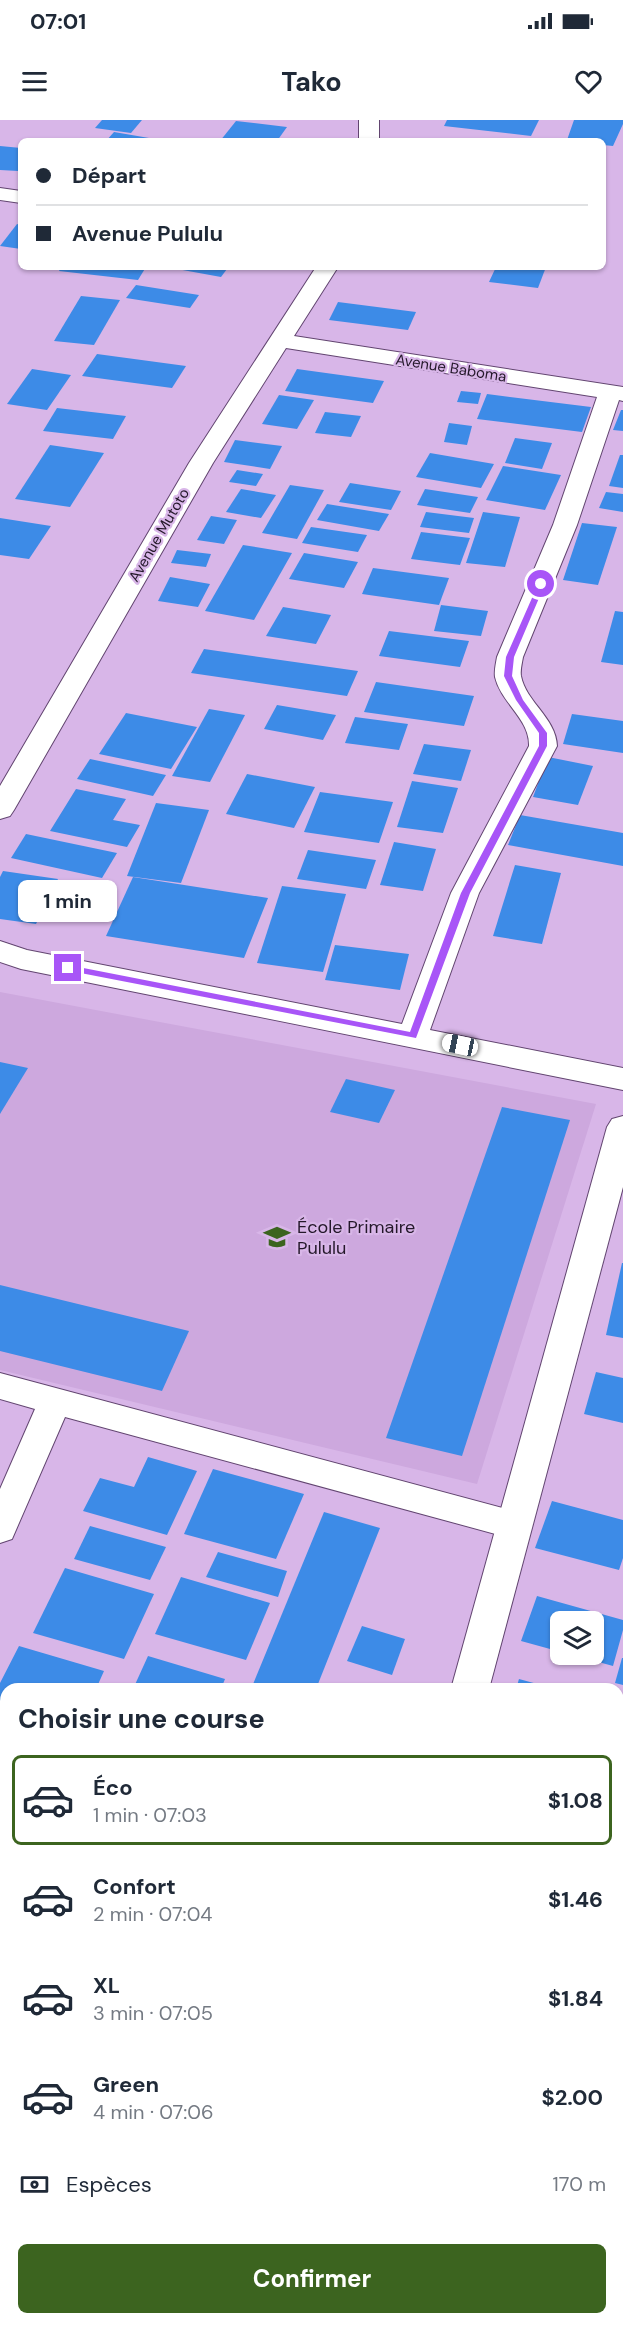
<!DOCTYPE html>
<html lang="fr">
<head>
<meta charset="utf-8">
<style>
  body { margin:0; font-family:"DM Sans",sans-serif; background:#f2f2f3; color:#1f2937; height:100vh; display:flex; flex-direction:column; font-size:22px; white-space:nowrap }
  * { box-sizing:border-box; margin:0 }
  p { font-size:20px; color:#747a83 }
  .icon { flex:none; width:33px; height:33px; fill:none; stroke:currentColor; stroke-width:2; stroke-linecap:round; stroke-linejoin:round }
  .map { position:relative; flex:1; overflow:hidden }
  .drawer { position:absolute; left:0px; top:1563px; width:624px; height:642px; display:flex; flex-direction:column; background:#fff; border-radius:18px 18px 0 0; box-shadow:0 2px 4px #0004 }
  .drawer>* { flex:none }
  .banner { position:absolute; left:18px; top:18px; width:588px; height:132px; border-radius:9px; box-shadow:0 2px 4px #0004; display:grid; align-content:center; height:132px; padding:0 18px; background:#fff }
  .controls { position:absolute; left:550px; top:1491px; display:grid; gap:12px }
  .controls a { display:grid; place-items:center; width:54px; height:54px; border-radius:9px; background:#fff; box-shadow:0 2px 4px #0004; font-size:30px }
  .end { position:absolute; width:27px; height:27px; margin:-14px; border:8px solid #a855f7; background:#fff; box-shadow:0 0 0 3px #fff }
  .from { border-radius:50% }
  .bubble { position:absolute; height:42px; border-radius:9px; background:#fff; box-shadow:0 2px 4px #0004; font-size:20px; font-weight:700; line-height:42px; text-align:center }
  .car { position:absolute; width:18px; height:36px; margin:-18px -9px; border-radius:8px; box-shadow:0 0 4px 2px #0007; background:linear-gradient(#fff 24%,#345 0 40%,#fff 0 76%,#345 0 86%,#fff 0) }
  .banner b { display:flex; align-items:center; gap:21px; height:57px; font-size:22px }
  .banner b+b { border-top:2px solid #e0e1e3 }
  .banner i { width:15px; height:15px; background:#1f2937 }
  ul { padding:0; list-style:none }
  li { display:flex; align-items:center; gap:18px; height:90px; margin:0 12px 9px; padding:0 6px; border:3px solid transparent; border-radius:9px }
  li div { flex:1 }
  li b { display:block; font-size:22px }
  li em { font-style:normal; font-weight:700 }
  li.selected { border-color:#3c641f }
  li>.icon { width:54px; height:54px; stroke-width:1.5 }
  h2 { padding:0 18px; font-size:27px; line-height:72px }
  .pay { display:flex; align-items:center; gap:15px; height:66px; padding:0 18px; font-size:22px }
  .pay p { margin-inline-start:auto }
  .button { display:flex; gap:12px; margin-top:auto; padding:12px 18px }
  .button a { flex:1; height:69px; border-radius:9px; background:#3c641f; color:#fff; font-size:24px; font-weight:700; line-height:69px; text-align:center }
  .status { display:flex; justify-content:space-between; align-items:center; height:42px; padding:0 30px; background:#fff; direction:ltr }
  .status svg { height:16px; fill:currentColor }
  header { display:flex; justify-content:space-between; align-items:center; height:78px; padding:0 18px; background:#fff; font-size:27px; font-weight:700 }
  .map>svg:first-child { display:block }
</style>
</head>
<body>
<div class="status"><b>07:01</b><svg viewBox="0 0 49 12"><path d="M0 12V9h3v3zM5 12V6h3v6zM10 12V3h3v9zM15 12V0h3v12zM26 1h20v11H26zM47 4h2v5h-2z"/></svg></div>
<header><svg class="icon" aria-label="menu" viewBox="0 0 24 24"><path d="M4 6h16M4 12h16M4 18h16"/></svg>Tako<svg class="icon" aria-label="heart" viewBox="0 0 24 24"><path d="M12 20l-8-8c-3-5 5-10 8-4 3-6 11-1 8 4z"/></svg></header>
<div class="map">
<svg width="623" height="2205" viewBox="0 0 623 2205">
  <rect width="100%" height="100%" fill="#d8b6e8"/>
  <!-- built -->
  <polygon fill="#cda8de" points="0,872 596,984 477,1364 0,1250"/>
  <!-- building -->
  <g fill="#3d8be7">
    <polygon points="102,0 142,0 131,13 95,8"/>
    <polygon points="447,0 539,0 531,16 444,6"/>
    <polygon points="574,0 623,0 623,4 613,26 603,25 603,21 567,20"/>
    <polygon points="236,1 287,7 277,21 220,21"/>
    <polygon points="114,12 149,18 146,21 106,21"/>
    <polygon points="0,26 21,28 21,46 18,51 0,50"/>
    <polygon points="17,104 21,105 21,129 0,126"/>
    <polygon points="61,147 146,147 138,160 59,151"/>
    <polygon points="166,147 217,147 227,149 221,157"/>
    <polygon points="496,147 546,147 538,168 489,162"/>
    <polygon points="136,165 199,175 190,188 126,178"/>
    <polygon points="81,176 120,180 94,225 54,221"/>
    <polygon points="338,182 416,192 408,210 329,200"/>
    <polygon points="97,234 186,246 172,268 82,256"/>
    <polygon points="32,249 71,255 47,290 7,284"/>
    <polygon points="297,249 384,261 373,283 285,271"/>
    <polygon points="461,271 481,273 478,284 457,282"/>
    <polygon points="487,274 591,287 582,312 477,299"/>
    <polygon points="279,275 314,280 297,309 262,304"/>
    <polygon points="57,288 126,296 113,319 43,311"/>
    <polygon points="621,290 623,290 623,311 613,310"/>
    <polygon points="325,292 361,296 351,317 315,313"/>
    <polygon points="449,303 472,306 467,325 444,322"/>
    <polygon points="515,318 552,323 542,349 505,343"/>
    <polygon points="235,320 282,326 270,349 224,342"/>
    <polygon points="50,325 104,333 70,387 15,379"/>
    <polygon points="430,333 494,344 481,368 416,357"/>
    <polygon points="620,335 623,335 623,368 609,366"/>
    <polygon points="503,346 561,355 545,390 486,380"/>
    <polygon points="237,350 263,354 256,366 229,362"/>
    <polygon points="350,363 401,371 391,390 339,382"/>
    <polygon points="290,365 324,370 297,419 262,413"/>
    <polygon points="241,369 276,375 261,398 226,392"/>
    <polygon points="425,369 478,377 470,393 417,385"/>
    <polygon points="606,372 623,374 623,392 599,388"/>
    <polygon points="327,384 389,394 379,411 317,400"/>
    <polygon points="426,392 474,398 469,413 420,407"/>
    <polygon points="483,392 520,397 505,447 466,443"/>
    <polygon points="211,396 237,400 224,424 197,420"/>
    <polygon points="0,398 51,406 29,439 0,435"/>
    <polygon points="582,403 617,407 598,465 563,460"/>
    <polygon points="311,407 367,415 358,432 302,423"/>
    <polygon points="421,412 470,418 460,445 411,439"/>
    <polygon points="243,425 292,433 254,500 205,491"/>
    <polygon points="177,430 211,434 206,447 171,443"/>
    <polygon points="304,433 358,442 344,468 289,459"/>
    <polygon points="373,448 449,458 439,485 362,474"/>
    <polygon points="170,457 210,464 198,487 158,481"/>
    <polygon points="441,485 488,491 481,516 434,511"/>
    <polygon points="283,487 331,495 316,524 266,516"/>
    <polygon points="615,491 623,492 623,545 601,542"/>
    <polygon points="389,511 469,521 460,547 379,536"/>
    <polygon points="204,529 358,551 347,576 191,553"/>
    <polygon points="376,562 474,576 464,606 364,592"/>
    <polygon points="277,585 336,595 323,620 264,609"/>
    <polygon points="209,589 245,595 210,662 172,656"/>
    <polygon points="126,593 197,607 171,649 99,634"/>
    <polygon points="572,594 623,601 623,633 563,624"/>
    <polygon points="355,597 408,604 399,630 345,623"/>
    <polygon points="424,624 471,630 461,661 413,654"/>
    <polygon points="548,637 593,646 578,685 533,677"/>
    <polygon points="90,639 166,655 153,676 77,659"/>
    <polygon points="247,654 315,667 294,708 226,694"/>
    <polygon points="412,661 458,668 443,713 397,707"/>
    <polygon points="76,669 126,679 113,700 140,705 127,727 50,711"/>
    <polygon points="320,672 393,682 379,723 304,712"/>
    <polygon points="156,683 209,690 181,763 127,756"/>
    <polygon points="520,695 623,713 623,746 508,725"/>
    <polygon points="26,714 117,733 102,758 11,738"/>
    <polygon points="394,722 436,729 423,771 380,765"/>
    <polygon points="308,730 376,740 366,769 297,759"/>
    <polygon points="515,745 561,753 542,824 493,816"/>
    <polygon points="3,751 58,759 36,804 0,799 0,757"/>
    <polygon points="133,757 268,778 244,838 106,816"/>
    <polygon points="282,766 346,774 323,852 257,843"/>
    <polygon points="335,825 409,834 400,870 325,860"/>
    <polygon points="0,942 28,948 0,994"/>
    <polygon points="346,959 395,970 379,1003 330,992"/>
    <polygon points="502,987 570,1000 462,1336 386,1318"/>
    <polygon points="622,1143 623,1143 623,1218 606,1215"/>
    <polygon points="0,1165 189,1211 162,1271 0,1231"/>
    <polygon points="596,1252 623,1258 623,1303 584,1294"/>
    <polygon points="148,1337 197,1351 167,1415 83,1391 100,1358 134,1367"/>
    <polygon points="213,1349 304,1374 276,1439 184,1414"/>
    <polygon points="552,1381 623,1400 623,1438 619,1450 535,1428"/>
    <polygon points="324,1392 380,1408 316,1569 251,1569"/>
    <polygon points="90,1406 166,1427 150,1460 74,1439"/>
    <polygon points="218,1432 287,1451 278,1477 206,1457"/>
    <polygon points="65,1448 154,1474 124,1539 33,1513"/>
    <polygon points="181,1457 270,1483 246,1540 155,1514"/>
    <polygon points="537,1476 623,1500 623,1510 613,1546 573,1535 594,1534 594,1502 561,1502 561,1532 521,1521"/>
    <polygon points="362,1506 405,1519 392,1555 347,1541"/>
    <polygon points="19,1526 104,1551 96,1569 6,1569 6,1586 0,1584 0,1563"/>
    <polygon points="148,1536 225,1559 221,1569 133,1569"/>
    <polygon points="622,1538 623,1538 623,1565 615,1563"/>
    <polygon points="519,1559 552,1568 552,1569 516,1569"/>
    <polygon points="6,1610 6,1688 0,1687 0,1622"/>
    <polygon points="618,1645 623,1646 623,1772 618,1771"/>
    <polygon points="0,1713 6,1715 6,1761 0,1759"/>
    <polygon points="0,1775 6,1777 6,1838 4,1842 0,1841"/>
    <polygon points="618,1783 623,1785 623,1807 619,1822"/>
    <polygon points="618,1854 623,1856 623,1939 618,1938"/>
    <polygon points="6,1934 6,1992 0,1990 0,1947"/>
    <polygon points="622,2024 623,2025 623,2097 618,2095 618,2041"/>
    <polygon points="618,2105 623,2107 623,2174 618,2173"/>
  </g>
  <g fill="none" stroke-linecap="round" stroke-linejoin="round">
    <!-- service casing -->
    <g stroke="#624570" stroke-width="2">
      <polygon id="service" points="0,1253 514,1391 526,1395 532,1405 526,1415 514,1419 65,1297 12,1419 0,1423 0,1369 35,1289 0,1279"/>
    </g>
    <!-- minor casing -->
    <g stroke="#624570" stroke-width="2">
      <g id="minor">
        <rect x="359" y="0" width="20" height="21"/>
        <polygon points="0,68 21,71 21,83 0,80"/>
        <path d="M316,147H338L294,216L623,267V281L619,280L577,405L523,537C522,543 520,550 521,556C526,582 556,598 557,626L479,773L430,910L623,948V970L21,849L0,842V821L27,830L402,904L451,773L529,626C530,599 501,583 495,557C494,551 496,543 497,537L553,405L597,277L286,228L213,343L14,690L10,696L0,699V666L189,343Z"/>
        <polygon points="623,996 623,1067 489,1569 451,1569 607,1007 612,999"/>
      </g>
    </g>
    <!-- tertiary casing -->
    <g stroke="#624570" stroke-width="2">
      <g id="tertiary">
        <polygon points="0,2052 6,2054 6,2098 0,2096"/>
        <polygon points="409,2199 474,2199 476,2205 411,2205"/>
      </g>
    </g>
    <!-- service -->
    <use href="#service" fill="#fff" fill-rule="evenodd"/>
    <!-- minor -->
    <use href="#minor" fill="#fff" fill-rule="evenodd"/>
    <!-- tertiary -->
    <use href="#tertiary" fill="#fff" fill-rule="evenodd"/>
  </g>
  <!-- route -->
  <polygon fill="#a855f7" points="539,462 545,464 514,537 512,556 523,580 547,613 547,626 470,773 416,918 65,850 65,846 68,845 410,912 461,773 539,626 539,613 516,580 504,556 506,537"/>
  <!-- icons -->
  <defs>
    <g id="school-bare" transform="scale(2.07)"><path d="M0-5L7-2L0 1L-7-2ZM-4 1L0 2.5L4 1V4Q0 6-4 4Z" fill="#3c641f" stroke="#d8b6e8" stroke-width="2.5" paint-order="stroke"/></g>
  </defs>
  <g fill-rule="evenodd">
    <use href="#school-bare" x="277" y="1117"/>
  </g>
  <g text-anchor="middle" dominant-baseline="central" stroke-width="4.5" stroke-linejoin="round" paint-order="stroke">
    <!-- far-street labels -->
    <g font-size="15" fill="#24182a" stroke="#d8b6e8">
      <text transform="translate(451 248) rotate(9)">Avenue Baboma</text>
      <text transform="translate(159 415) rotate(-60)">Avenue Mutoto</text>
    </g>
    <!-- poi labels -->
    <g font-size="18" fill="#24182a" stroke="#d8b6e8" text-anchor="start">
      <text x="297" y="1107">École Primaire<tspan x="297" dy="21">Pululu</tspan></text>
    </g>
  </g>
</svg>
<div class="controls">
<a><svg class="icon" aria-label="layers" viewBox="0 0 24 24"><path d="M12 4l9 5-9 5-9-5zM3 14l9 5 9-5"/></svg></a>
</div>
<i class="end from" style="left:541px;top:464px"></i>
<i class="end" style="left:68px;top:848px"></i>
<div class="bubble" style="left:18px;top:760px;width:99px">1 min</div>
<i class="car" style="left:460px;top:925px;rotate:282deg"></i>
<div class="banner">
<b><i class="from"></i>Départ</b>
<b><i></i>Avenue Pululu</b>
</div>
<section class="drawer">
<h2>Choisir une course</h2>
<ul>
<li class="selected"><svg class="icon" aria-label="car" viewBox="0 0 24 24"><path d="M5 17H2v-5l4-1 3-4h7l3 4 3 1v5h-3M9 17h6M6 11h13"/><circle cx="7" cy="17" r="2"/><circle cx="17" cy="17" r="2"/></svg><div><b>Éco</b><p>1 min · 07:03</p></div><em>$1.08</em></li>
<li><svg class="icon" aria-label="car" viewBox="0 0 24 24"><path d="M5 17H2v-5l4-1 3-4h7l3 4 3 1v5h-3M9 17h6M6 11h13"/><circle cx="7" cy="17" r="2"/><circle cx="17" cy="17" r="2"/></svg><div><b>Confort</b><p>2 min · 07:04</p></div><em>$1.46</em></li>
<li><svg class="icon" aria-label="car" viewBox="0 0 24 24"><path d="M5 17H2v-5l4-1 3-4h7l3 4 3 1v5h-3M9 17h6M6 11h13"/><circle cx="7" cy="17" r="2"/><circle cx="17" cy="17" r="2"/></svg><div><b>XL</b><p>3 min · 07:05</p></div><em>$1.84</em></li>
<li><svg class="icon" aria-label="car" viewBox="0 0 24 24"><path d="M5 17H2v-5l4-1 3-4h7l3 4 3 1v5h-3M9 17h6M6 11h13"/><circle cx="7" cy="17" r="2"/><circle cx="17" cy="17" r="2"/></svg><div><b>Green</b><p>4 min · 07:06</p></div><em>$2.00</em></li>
</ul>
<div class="pay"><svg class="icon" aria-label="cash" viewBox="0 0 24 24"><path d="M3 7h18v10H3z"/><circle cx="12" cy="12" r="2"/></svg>Espèces<p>170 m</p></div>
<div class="button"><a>Confirmer</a></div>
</section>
</div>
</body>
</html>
